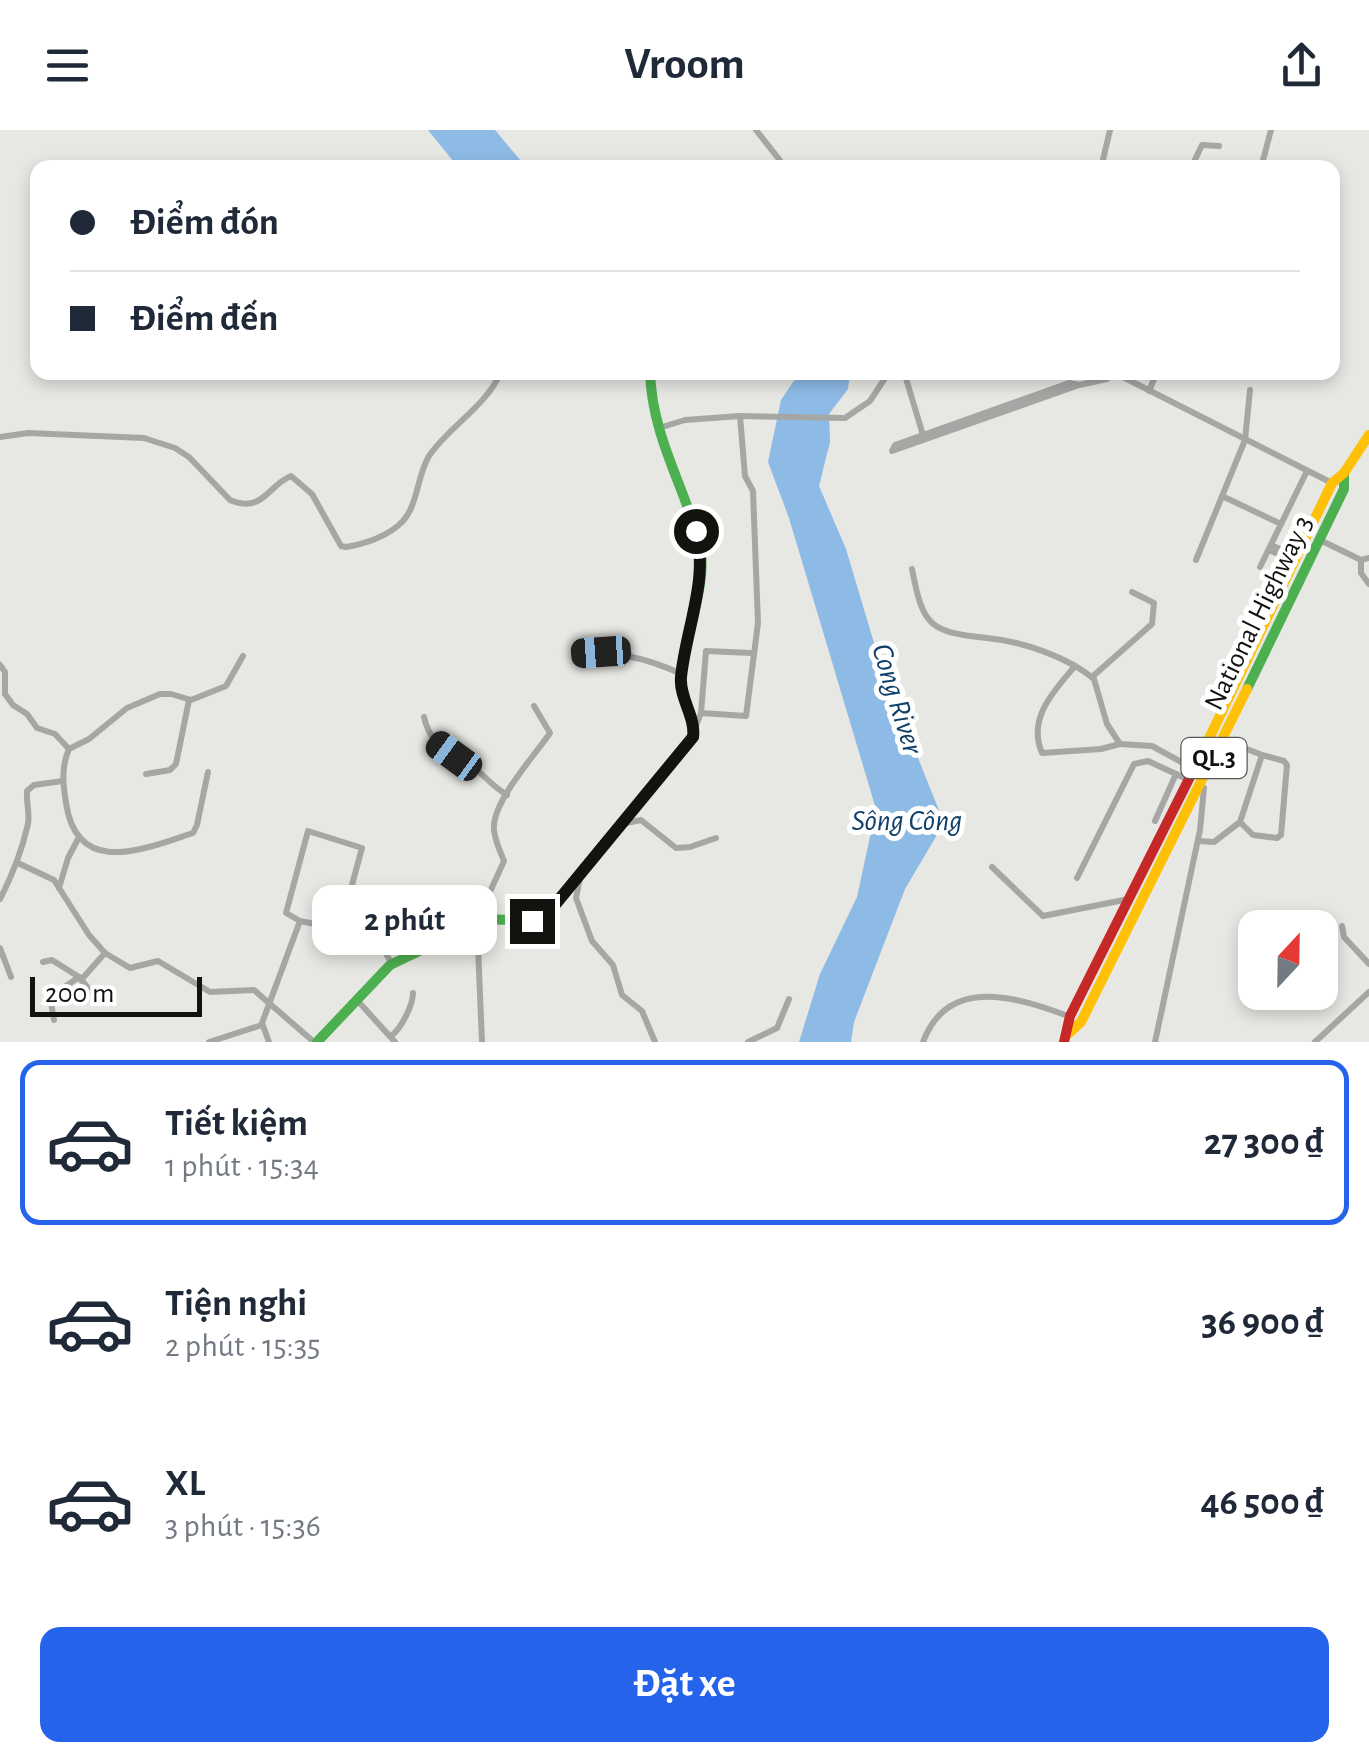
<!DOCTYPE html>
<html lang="vi">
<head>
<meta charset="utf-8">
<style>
  body { margin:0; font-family:"Alegreya Sans",sans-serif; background:#f2f2f3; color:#1f2937; height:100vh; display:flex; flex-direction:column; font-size:38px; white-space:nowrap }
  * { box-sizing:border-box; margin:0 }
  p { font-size:32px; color:#747a83 }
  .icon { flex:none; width:55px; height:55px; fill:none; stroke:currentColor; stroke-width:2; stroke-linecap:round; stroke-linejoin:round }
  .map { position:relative; height:912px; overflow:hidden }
  .side { display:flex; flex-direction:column; background:#fff; flex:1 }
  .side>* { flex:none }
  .hud { position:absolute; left:30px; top:30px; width:1310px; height:220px; border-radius:20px; box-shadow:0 5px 15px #0003; display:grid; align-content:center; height:220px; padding:0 40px; background:#fff }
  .needle { width:65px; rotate:22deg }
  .buttons { position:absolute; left:1238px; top:780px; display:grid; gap:20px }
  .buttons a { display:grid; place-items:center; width:100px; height:100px; border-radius:20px; background:#fff; box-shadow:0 5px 15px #0003; font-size:50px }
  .scale { position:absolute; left:30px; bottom:25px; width:172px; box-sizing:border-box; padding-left:10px; border:5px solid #12120f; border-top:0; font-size:28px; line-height:35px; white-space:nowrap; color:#12120f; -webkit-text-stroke:8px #fff; paint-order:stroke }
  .end { position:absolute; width:45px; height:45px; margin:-22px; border:12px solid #12120f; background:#fff; box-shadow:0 0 0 5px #fff }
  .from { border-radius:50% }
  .bubble { position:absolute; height:70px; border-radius:20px; background:#fff; box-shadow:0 5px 15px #0003; font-size:32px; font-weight:700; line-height:70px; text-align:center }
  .car { position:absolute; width:30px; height:60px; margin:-30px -15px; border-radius:12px; box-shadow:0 0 8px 2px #0007; background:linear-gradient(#222 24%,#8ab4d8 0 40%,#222 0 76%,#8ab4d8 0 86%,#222 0) }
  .hud b { display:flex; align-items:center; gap:35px; height:95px; font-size:38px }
  .hud b+b { border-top:2px solid #e0e1e3 }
  .hud i { width:25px; height:25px; background:#1f2937 }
  ul { padding:18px 0 0; list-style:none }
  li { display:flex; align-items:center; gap:30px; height:165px; margin:0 20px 15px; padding:0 20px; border:5px solid transparent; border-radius:20px }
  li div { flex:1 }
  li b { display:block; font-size:38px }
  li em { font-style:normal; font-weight:700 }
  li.active { border-color:#2563eb }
  li>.icon { width:90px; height:90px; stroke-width:1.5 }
  .action { display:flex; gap:20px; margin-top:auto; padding:20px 40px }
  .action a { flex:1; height:115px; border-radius:20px; background:#2563eb; color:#fff; font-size:40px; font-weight:700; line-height:115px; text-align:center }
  header { display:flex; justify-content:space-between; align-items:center; height:130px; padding:0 40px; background:#fff; font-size:45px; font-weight:700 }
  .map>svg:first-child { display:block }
</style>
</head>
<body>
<header><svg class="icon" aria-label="menu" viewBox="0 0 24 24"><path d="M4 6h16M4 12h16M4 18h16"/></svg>Vroom<svg class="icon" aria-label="share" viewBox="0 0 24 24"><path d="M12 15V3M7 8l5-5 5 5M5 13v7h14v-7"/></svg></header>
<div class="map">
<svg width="1369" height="912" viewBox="0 0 1369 912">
  <rect width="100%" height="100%" fill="#e7e7e3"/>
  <!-- water -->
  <g fill="#8dbbe6">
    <polygon points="428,0 495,0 526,37 458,37"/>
    <polygon points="799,243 850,243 848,259 829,284 830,312 819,356 846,419 880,533 944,693 905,759 854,892 851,912 799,912 820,844 857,767 876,679 789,388 768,332 781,270"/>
  </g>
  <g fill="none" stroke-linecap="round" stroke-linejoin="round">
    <!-- street -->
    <g stroke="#a6a6a4" stroke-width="6">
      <polyline points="756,0 786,38"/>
      <polyline points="1101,38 1110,0"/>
      <polyline points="1196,38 1193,34 1202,15 1219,16"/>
      <polyline points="1261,38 1271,0"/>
      <polyline points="904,242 923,305"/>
      <polyline points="1113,242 1330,352"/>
      <polygon points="1069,253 1079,255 892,321 895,315"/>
      <polyline points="1079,255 1107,249"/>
      <polyline points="1149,261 1157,242"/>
      <polyline points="740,286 845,288 870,271 889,242"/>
      <polyline points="659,298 685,290 740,286 745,346 753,361 758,493 746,586 701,583 695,598"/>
      <path d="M0,307L28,303L144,308L175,318L189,327L230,370C263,384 268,355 291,346L312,364L341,416L346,417C365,414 389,406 403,391C418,374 417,346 429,326C450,295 485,278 501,242"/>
      <polyline points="1222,366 1281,394"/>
      <polyline points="1320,410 1361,430 1369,428"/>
      <polyline points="1271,415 1297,427"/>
      <polyline points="1269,420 1295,432"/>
      <polyline points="1196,430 1245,310 1250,260"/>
      <polyline points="1361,430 1361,443 1369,454"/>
      <polyline points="1260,437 1307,341"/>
      <path d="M912,439C923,497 930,502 987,508C1021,511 1068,527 1094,549L1107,594L1120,614L1152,616L1194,639"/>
      <path d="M577,523C616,521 646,528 682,544"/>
      <polyline points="0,535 5,542 5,564 13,575 27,584 37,598 55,604 69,619"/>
      <path d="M1075,536C1054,561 1027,588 1042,623L1101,619L1120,614"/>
      <polyline points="1092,547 1152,494 1154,473 1132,462"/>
      <polyline points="701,583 706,521 752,523"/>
      <path d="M424,587C430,615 447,619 468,633C482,642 490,655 507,665"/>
      <polyline points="1224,610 1262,625"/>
      <path d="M208,642L197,695L193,703C144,719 77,748 66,673C63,655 61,637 69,619L89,609L127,578L160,564H171L191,570L226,556L243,526"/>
      <polyline points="146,644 170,640 176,634 189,570"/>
      <polyline points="1155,691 1176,644"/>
      <polyline points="622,694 641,690 676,718 690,717 716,708"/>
      <polygon points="308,701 362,718 340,799 300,791 286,783"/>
      <polyline points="1198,711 1214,712 1240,692 1262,625 1284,631 1287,635 1281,705 1277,708 1253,705 1240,692"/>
      <polyline points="18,733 54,750 89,805 105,823 130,838 158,831 210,862 254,860 314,912"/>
      <polyline points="992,737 1043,786 1129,769"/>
      <polyline points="580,748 576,768 592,811 613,835 622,865 642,881 655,912"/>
      <polyline points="1077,748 1134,634 1148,631 1189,650"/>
      <polyline points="59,758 68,728 78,709"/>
      <path d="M0,769C13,744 22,720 28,694C30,683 26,672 27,661L34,655L63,651"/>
      <polyline points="346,783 372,800 392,834"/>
      <path d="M482,789L488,766L504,731C500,721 495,711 494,700C491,673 535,625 550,603L534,576"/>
      <polyline points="477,793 482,912"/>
      <polyline points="1342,796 1344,807 1369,834"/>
      <polyline points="0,818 11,847"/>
      <polyline points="43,832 52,830 79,847 97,869"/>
      <polyline points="81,850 105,823"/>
      <polyline points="357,870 395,912"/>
      <polyline points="54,890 50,867 79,847"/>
      <path d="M391,906C401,899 413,875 413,863"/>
      <polyline points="209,912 262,895"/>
      <polyline points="269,912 262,893 300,791"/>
      <polyline points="748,912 777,898 789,869"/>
      <path d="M923,912C948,845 1017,867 1068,886"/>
      <polyline points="1155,912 1200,700 1204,658"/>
      <polyline points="1315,912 1369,862"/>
    </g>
    <!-- fast -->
    <g stroke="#4caf50" stroke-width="10">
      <polyline points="1247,559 1344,359 1344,343"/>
      <path d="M317,912L390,835L486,789L532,791L544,788L693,607C695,587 680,569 681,548C683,504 710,454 699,411C682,352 652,305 650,242"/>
    </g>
    <!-- slow -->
    <g stroke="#ffc107" stroke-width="10">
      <polyline points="1203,621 1332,353 1344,343 1369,305"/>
      <polyline points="1068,904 1081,892 1247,559"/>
    </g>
    <!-- jam -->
    <polyline stroke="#c62828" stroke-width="10" points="1064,912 1070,886 1203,621"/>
  </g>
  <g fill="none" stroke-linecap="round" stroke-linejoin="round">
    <!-- route -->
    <path stroke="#12120f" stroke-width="12" d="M532,791L544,788L693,607C696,587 679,568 681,547C686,498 709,450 696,401"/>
  </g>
  <g text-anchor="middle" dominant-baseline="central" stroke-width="10" stroke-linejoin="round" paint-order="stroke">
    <!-- shield labels -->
    <rect fill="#fff" stroke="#595957" stroke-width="2.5" x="1181.5" y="608" width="65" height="40" rx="8"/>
    <g font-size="25" font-weight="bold" fill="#12120f">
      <text x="1214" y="628">QL.3</text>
    </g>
    <!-- street labels -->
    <g font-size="28" fill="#12120f" stroke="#fff">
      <text transform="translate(1259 483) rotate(-64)">National Highway 3</text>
    </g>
    <!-- water labels -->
    <g font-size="30" font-style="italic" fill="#103f68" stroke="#fff">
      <text transform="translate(897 569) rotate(73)">Cong River</text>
      <text x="907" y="691">Sông Công</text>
    </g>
  </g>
</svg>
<div class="buttons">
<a><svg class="needle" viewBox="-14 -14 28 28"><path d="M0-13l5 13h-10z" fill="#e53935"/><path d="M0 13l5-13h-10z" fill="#747a83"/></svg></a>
</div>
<div class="scale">200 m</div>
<i class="end from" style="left:696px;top:401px"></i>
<i class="end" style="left:532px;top:791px"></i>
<div class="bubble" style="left:312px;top:755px;width:185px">2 phút</div>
<i class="car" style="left:601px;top:522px;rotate:266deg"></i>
<i class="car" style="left:454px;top:626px;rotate:306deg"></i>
<div class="hud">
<b><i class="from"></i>Điểm đón</b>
<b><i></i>Điểm đến</b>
</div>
</div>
<section class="side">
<ul>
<li class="active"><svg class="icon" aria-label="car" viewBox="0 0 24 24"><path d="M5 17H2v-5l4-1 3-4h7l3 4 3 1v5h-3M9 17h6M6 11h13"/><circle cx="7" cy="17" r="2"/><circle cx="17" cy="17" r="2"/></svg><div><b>Tiết kiệm</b><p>1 phút · 15:34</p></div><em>27 300 ₫</em></li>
<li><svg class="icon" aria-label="car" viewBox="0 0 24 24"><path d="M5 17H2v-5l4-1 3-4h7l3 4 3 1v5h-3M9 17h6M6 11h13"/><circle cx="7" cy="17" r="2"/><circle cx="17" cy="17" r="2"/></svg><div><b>Tiện nghi</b><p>2 phút · 15:35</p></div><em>36 900 ₫</em></li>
<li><svg class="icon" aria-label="car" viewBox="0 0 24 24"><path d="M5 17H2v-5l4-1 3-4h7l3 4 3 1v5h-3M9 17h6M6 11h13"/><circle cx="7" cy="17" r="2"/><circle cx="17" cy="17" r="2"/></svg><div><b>XL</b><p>3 phút · 15:36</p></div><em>46 500 ₫</em></li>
</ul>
<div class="action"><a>Đặt xe</a></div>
</section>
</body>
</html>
